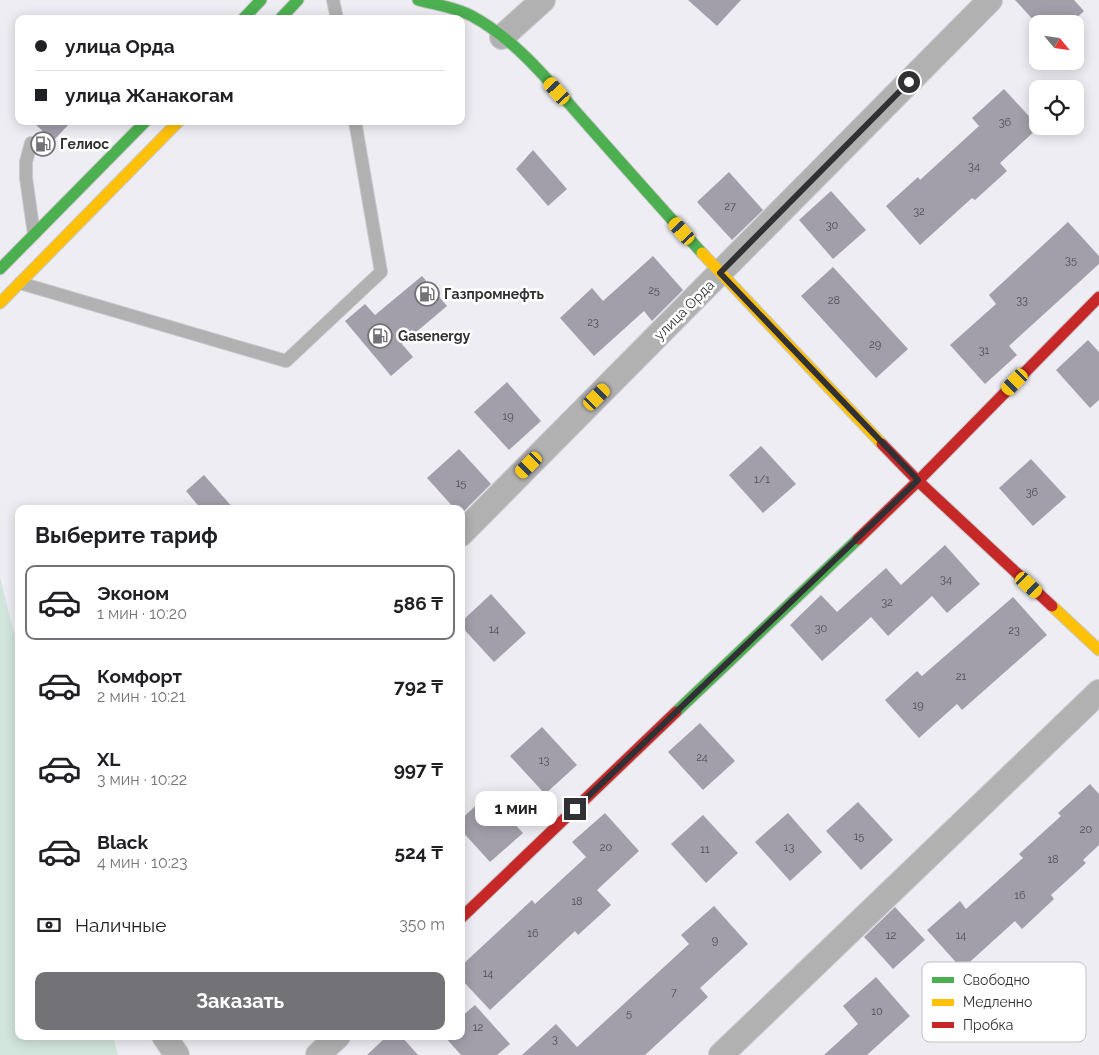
<!DOCTYPE html>
<html lang="ru">
<head>
<meta charset="utf-8">
<style>
  body { margin:0; font-family:Raleway,sans-serif; background:#f6f6f6; color:#202124; height:100vh; display:flex; flex-direction:column; font-size:19px; white-space:nowrap }
  * { box-sizing:border-box; margin:0 }
  p { font-size:16px; color:#757577 }
  .icon { flex:none; width:28px; height:28px; fill:none; stroke:currentColor; stroke-width:2; stroke-linecap:round; stroke-linejoin:round }
  .map { position:relative; flex:1; overflow:hidden }
  .sheet { position:absolute; left:15px; top:505px; width:450px; height:535px; display:flex; flex-direction:column; background:#fff; border-radius:10px; box-shadow:0 2px 12px #0003 }
  .sheet>* { flex:none }
  .hud { position:absolute; left:15px; top:15px; width:450px; height:110px; border-radius:10px; box-shadow:0 2px 12px #0003; display:grid; align-content:center; height:110px; padding:0 20px; background:#fff }
  .needle { width:32px; rotate:119deg }
  .controls { position:absolute; left:1029px; top:15px; display:grid; gap:10px }
  .controls a { display:grid; place-items:center; width:55px; height:55px; border-radius:10px; background:#fff; box-shadow:0 2px 12px #0003; font-size:25px }
  .end { position:absolute; width:22px; height:22px; margin:-11px; border:6px solid #313034; background:#fff; box-shadow:0 0 0 2px #fff }
  .from { border-radius:50% }
  .bubble { position:absolute; height:35px; border-radius:10px; background:#fff; box-shadow:0 2px 12px #0003; font-size:16px; font-weight:700; line-height:35px; text-align:center }
  .car { position:absolute; width:15px; height:30px; margin:-15px -8px; border-radius:6px; box-shadow:0 0 4px 1px #0007; background:linear-gradient(#f5c518 24%,#345 0 40%,#f5c518 0 76%,#345 0 86%,#f5c518 0) }
  .hud b { display:flex; align-items:center; gap:18px; height:48px; font-size:19px }
  .hud b+b { border-top:1px solid #e0e0e0 }
  .hud i { width:12px; height:12px; background:#202124 }
  ul { padding:0; list-style:none }
  li { display:flex; align-items:center; gap:15px; height:75px; margin:0 10px 8px; padding:0 10px; border:2px solid transparent; border-radius:10px }
  li div { flex:1 }
  li b { display:block; font-size:19px }
  li em { font-style:normal; font-weight:700 }
  li.on { border-color:#737277 }
  li>.icon { width:45px; height:45px; stroke-width:1.5 }
  h2 { padding:0 20px; font-size:22px; line-height:60px }
  .pay { display:flex; align-items:center; gap:12px; height:55px; padding:0 20px; font-size:19px }
  .pay p { margin-inline-start:auto }
  .button { display:flex; gap:10px; margin-top:auto; padding:10px 20px }
  .button a { flex:1; height:58px; border-radius:10px; background:#737277; color:#fff; font-size:20px; font-weight:700; line-height:58px; text-align:center }
  .map>svg:first-child { display:block }
</style>
</head>
<body>
<div class="map">
<svg width="1099" height="1055" viewBox="0 0 1099 1055">
  <rect width="100%" height="100%" fill="#eeedf3"/>
  <!-- green -->
  <polygon fill="#d2e5dc" points="0,577 19,653 19,1036 113,1036 118,1055 0,1055"/>
  <!-- building -->
  <g fill="#a29fab">
    <polygon points="688,0 741,0 717,26"/>
    <polygon points="1015,0 1074,0 1084,11 1070,24 1037,24"/>
    <polygon points="1004,89 1039,127 1000,163 1007,171 975,200 972,198 920,245 886,206 918,177 920,180 979,126 972,118"/>
    <polygon points="32,121 72,121 53,141"/>
    <polygon points="533,150 567,189 548,206 516,169"/>
    <polygon points="729,172 763,210 732,240 697,202"/>
    <polygon points="831,191 866,230 833,259 799,220"/>
    <polygon points="1068,222 1099,256 1099,264 1009,346 1017,355 985,384 950,345 996,304 989,295"/>
    <polygon points="653,256 683,290 652,321 644,311 594,356 560,318 592,288 603,301"/>
    <polygon points="833,267 908,349 876,378 801,296"/>
    <polygon points="422,276 447,306 402,344 413,357 391,376 345,321 365,304 375,315"/>
    <polygon points="1088,340 1099,352 1099,400 1090,408 1056,370"/>
    <polygon points="507,382 541,421 509,450 474,412"/>
    <polygon points="761,446 796,484 763,513 729,475"/>
    <polygon points="459,449 491,484 461,514 461,509 455,509 427,478"/>
    <polygon points="1031,459 1066,497 1033,526 999,488"/>
    <polygon points="204,475 234,509 201,509 186,491"/>
    <polygon points="945,545 980,584 947,613 932,596 888,636 871,617 822,661 790,625 821,595 837,612 886,568 901,585"/>
    <polygon points="491,594 526,633 494,662 461,626 461,622"/>
    <polygon points="1013,597 1047,635 962,710 957,704 919,738 885,700 917,671 922,676"/>
    <polygon points="700,723 735,761 703,790 668,752"/>
    <polygon points="542,727 577,765 545,794 510,756"/>
    <polygon points="1090,784 1099,794 1099,845 1083,860 1086,863 1051,895 1054,899 1022,929 1015,921 962,969 927,930 960,901 966,909 1023,858 1019,854 1061,816 1058,813"/>
    <polygon points="488,795 523,833 490,862 461,830 461,819"/>
    <polygon points="858,802 893,840 861,870 826,831"/>
    <polygon points="605,813 639,851 597,890 611,905 578,935 575,931 490,1010 461,979 461,966 532,900 535,904 586,857 572,842"/>
    <polygon points="788,813 822,852 790,881 755,842"/>
    <polygon points="703,815 738,853 706,883 671,844"/>
    <polygon points="714,906 748,944 700,988 708,997 645,1055 522,1055 556,1024 577,1047 689,944 681,935"/>
    <polygon points="895,907 925,940 893,969 864,937"/>
    <polygon points="876,977 910,1016 867,1055 824,1055 858,1024 843,1006"/>
    <polygon points="475,1005 510,1044 497,1055 461,1055 444,1036 461,1036 461,1017"/>
    <polygon points="387,1036 401,1036 418,1055 367,1055"/>
  </g>
  <g fill="none" stroke-linecap="round" stroke-linejoin="round">
    <!-- lane casing -->
    <g stroke="#c9c8cc" stroke-width="14">
      <g id="lane">
        <polyline points="333,0 337,19"/>
        <polyline points="31,143 26,162 26,178 34,234"/>
        <polyline points="20,283 286,361 381,272 355,121"/>
      </g>
    </g>
    <!-- street casing -->
    <g stroke="#c9c8cc" stroke-width="26">
      <g id="street">
        <polyline points="502,37 543,0"/>
        <polyline points="461,534 990,0"/>
        <polyline points="164,1036 177,1055"/>
        <polyline points="318,1055 338,1036"/>
        <polyline points="721,1055 1099,692"/>
      </g>
    </g>
    <!-- fast casing -->
    <g stroke="#c9c8cc" stroke-width="13">
      <g id="fast">
        <path d="M418,0C437,5 455,7 472,16C518,41 552,85 586,123C624,166 663,210 702,253"/>
        <polyline points="243,19 261,0"/>
        <polyline points="280,19 298,0"/>
        <polyline points="0,269 146,121"/>
        <polyline points="676,712 858,539"/>
      </g>
    </g>
    <!-- slow casing -->
    <g stroke="#c9c8cc" stroke-width="13">
      <g id="slow">
        <polyline points="702,253 882,444"/>
        <polyline points="0,303 179,121"/>
        <polyline points="1052,606 1099,650"/>
      </g>
    </g>
    <!-- jam casing -->
    <g stroke="#c9c8cc" stroke-width="13">
      <g id="jam">
        <polyline points="882,444 918,481 1052,606"/>
        <polyline points="858,539 918,481 1099,297"/>
        <polyline points="461,918 676,712"/>
      </g>
    </g>
    <!-- lane -->
    <use href="#lane" stroke="#b2b1b1" stroke-width="12"/>
    <!-- street -->
    <use href="#street" stroke="#b2b1b1" stroke-width="24"/>
    <!-- fast -->
    <use href="#fast" stroke="#4caf50" stroke-width="11"/>
    <!-- slow -->
    <use href="#slow" stroke="#ffc107" stroke-width="11"/>
    <!-- jam -->
    <use href="#jam" stroke="#c62828" stroke-width="11"/>
  </g>
  <g fill="none" stroke-linecap="round" stroke-linejoin="round">
    <!-- route -->
    <polyline stroke="#313034" stroke-width="6" points="575,809 918,480 720,273 909,82"/>
  </g>
  <!-- icons -->
  <defs>
    <g id="fuel-ring" transform="scale(1.25)"><circle r="9.5" fill="#fff" stroke="#737277" stroke-width="1.5"/><path d="M-5.5-6h7V0h2V4h1.3V-2.5L3-4.5l.8-.8L6-3V5H2.5V1h-1V6h-7ZM-4.2-4.7v3.2H.2V-4.7Z" fill="#737277"/></g>
  </defs>
  <g fill-rule="evenodd">
    <use href="#fuel-ring" x="43" y="144"/>
    <use href="#fuel-ring" x="427" y="294"/>
    <use href="#fuel-ring" x="380" y="336"/>
  </g>
  <g text-anchor="middle" dominant-baseline="central" stroke-width="5" stroke-linejoin="round" paint-order="stroke">
    <!-- number labels -->
    <g font-size="11" fill="#4d4c52">
      <text x="1005" y="122">36</text>
      <text x="974" y="166">34</text>
      <text x="730" y="206">27</text>
      <text x="919" y="211">32</text>
      <text x="832" y="225">30</text>
      <text x="1071" y="260">35</text>
      <text x="654" y="290">25</text>
      <text x="834" y="300">28</text>
      <text x="1022" y="300">33</text>
      <text x="593" y="322">23</text>
      <text x="875" y="344">29</text>
      <text x="984" y="350">31</text>
      <text x="508" y="416">19</text>
      <text x="762" y="479">1/1</text>
      <text x="461" y="483">15</text>
      <text x="1032" y="492">36</text>
      <text x="946" y="579">34</text>
      <text x="887" y="602">32</text>
      <text x="821" y="628">30</text>
      <text x="494" y="629">14</text>
      <text x="1014" y="630">23</text>
      <text x="961" y="676">21</text>
      <text x="918" y="705">19</text>
      <text x="702" y="757">24</text>
      <text x="544" y="760">13</text>
      <text x="1086" y="829">20</text>
      <text x="859" y="836">15</text>
      <text x="606" y="847">20</text>
      <text x="789" y="847">13</text>
      <text x="705" y="849">11</text>
      <text x="1053" y="859">18</text>
      <text x="1020" y="895">16</text>
      <text x="577" y="901">18</text>
      <text x="533" y="933">16</text>
      <text x="891" y="935">12</text>
      <text x="961" y="935">14</text>
      <text x="715" y="940">9</text>
      <text x="488" y="973">14</text>
      <text x="674" y="992">7</text>
      <text x="877" y="1011">10</text>
      <text x="629" y="1013">5</text>
      <text x="478" y="1027">12</text>
      <text x="555" y="1039">3</text>
    </g>
    <!-- poi labels -->
    <g font-size="14" font-weight="bold" fill="#313034" stroke="#fff" text-anchor="start">
      <text x="60" y="144">Гелиос</text>
      <text x="444" y="294">Газпромнефть</text>
      <text x="398" y="336">Gasenergy</text>
    </g>
    <!-- street labels -->
    <g font-size="14" fill="#313034" stroke="#fff">
      <text transform="translate(684 310) rotate(-45)">улица Орда</text>
    </g>
  </g>
  <!-- legend -->
  <rect x="922" y="962" width="164" height="80" rx="8" fill="#fff" stroke="#c1c1c2" stroke-width="1"/>
  <rect x="932" y="977" width="22" height="6" fill="#4caf50"/>
  <rect x="932" y="999" width="22" height="7" fill="#ffc107"/>
  <rect x="932" y="1022" width="22" height="6" fill="#c62828"/>
  <g font-size="14" fill="#313034">
    <text x="963" y="985">Свободно</text>
    <text x="963" y="1007">Медленно</text>
    <text x="963" y="1030">Пробка</text>
  </g>
</svg>
<div class="controls">
<a><svg class="needle" viewBox="-14 -14 28 28"><path d="M0-13l5 13h-10z" fill="#e53935"/><path d="M0 13l5-13h-10z" fill="#757577"/></svg></a>
<a><svg class="icon" aria-label="locate" viewBox="0 0 24 24"><circle cx="12" cy="12" r="6"/><path d="M12 2v4M12 18v4M2 12h4M18 12h4"/></svg></a>
</div>
<i class="end from" style="left:909px;top:82px"></i>
<i class="end" style="left:575px;top:809px"></i>
<div class="bubble" style="left:475px;top:791px;width:82px">1 мин</div>
<i class="car" style="left:557px;top:91px;rotate:318deg"></i>
<i class="car" style="left:682px;top:231px;rotate:318deg"></i>
<i class="car" style="left:1015px;top:382px;rotate:224deg"></i>
<i class="car" style="left:597px;top:397px;rotate:45deg"></i>
<i class="car" style="left:529px;top:465px;rotate:225deg"></i>
<i class="car" style="left:1029px;top:585px;rotate:133deg"></i>
<div class="hud">
<b><i class="from"></i>улица Орда</b>
<b><i></i>улица Жанакогам</b>
</div>
<section class="sheet">
<h2>Выберите тариф</h2>
<ul>
<li class="on"><svg class="icon" aria-label="car" viewBox="0 0 24 24"><path d="M5 17H2v-5l4-1 3-4h7l3 4 3 1v5h-3M9 17h6M6 11h13"/><circle cx="7" cy="17" r="2"/><circle cx="17" cy="17" r="2"/></svg><div><b>Эконом</b><p>1 мин · 10:20</p></div><em>586 ₸</em></li>
<li><svg class="icon" aria-label="car" viewBox="0 0 24 24"><path d="M5 17H2v-5l4-1 3-4h7l3 4 3 1v5h-3M9 17h6M6 11h13"/><circle cx="7" cy="17" r="2"/><circle cx="17" cy="17" r="2"/></svg><div><b>Комфорт</b><p>2 мин · 10:21</p></div><em>792 ₸</em></li>
<li><svg class="icon" aria-label="car" viewBox="0 0 24 24"><path d="M5 17H2v-5l4-1 3-4h7l3 4 3 1v5h-3M9 17h6M6 11h13"/><circle cx="7" cy="17" r="2"/><circle cx="17" cy="17" r="2"/></svg><div><b>XL</b><p>3 мин · 10:22</p></div><em>997 ₸</em></li>
<li><svg class="icon" aria-label="car" viewBox="0 0 24 24"><path d="M5 17H2v-5l4-1 3-4h7l3 4 3 1v5h-3M9 17h6M6 11h13"/><circle cx="7" cy="17" r="2"/><circle cx="17" cy="17" r="2"/></svg><div><b>Black</b><p>4 мин · 10:23</p></div><em>524 ₸</em></li>
</ul>
<div class="pay"><svg class="icon" aria-label="cash" viewBox="0 0 24 24"><path d="M3 7h18v10H3z"/><circle cx="12" cy="12" r="2"/></svg>Наличные<p>350 m</p></div>
<div class="button"><a>Заказать</a></div>
</section>
</div>
</body>
</html>
